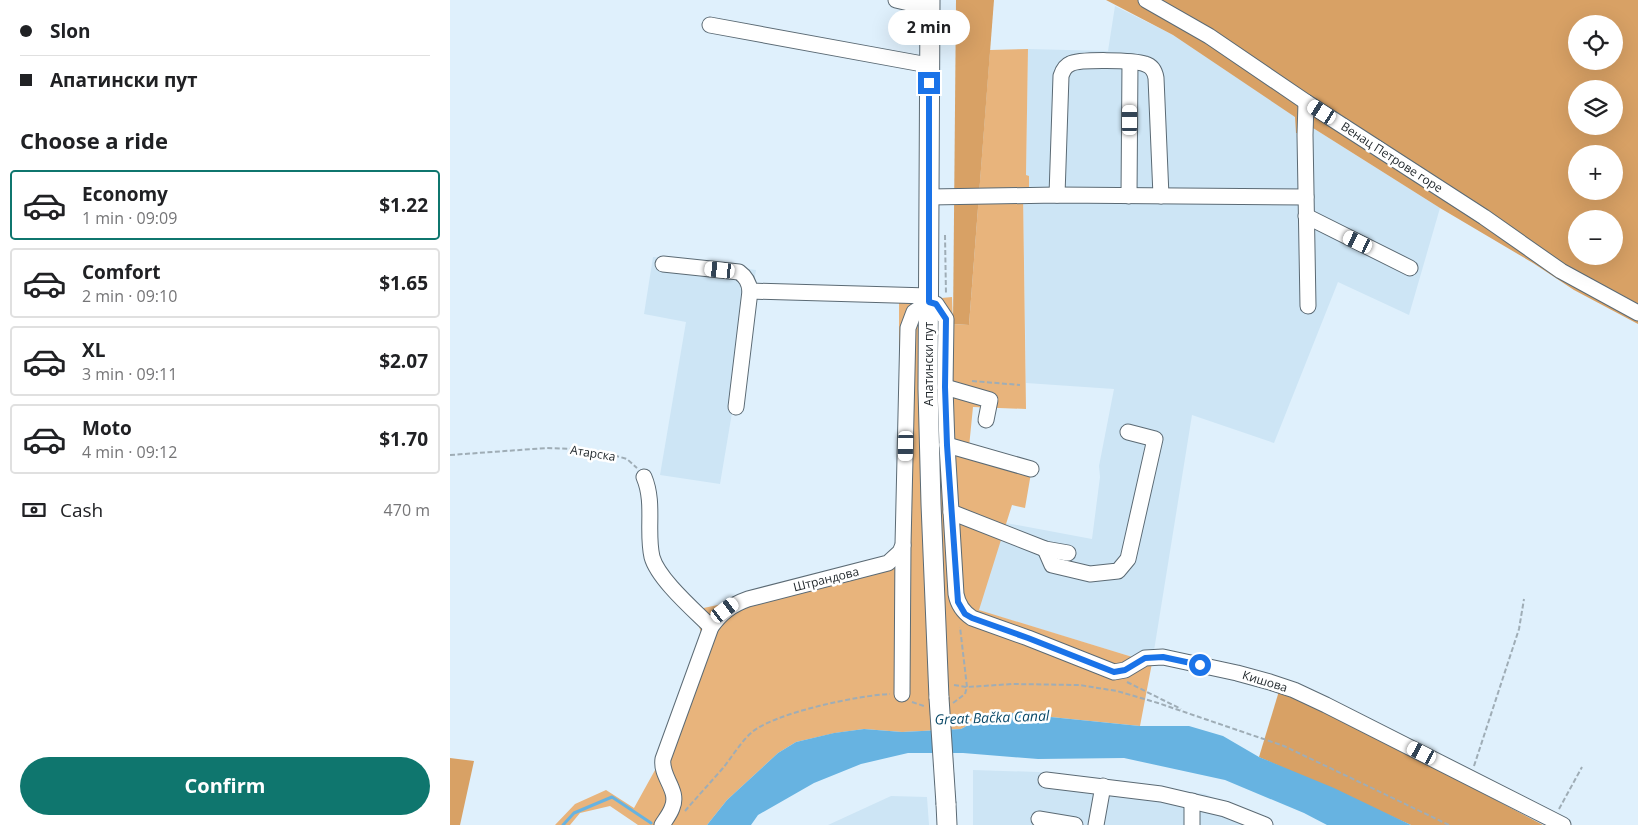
<!DOCTYPE html>
<html lang="en">
<head>
<meta charset="utf-8">
<style>
  body { margin:0; font-family:"Open Sans",sans-serif; background:#f6f6f6; color:#202124; height:100vh; display:flex; flex-direction:column; font-size:19px; white-space:nowrap }
  * { box-sizing:border-box; margin:0 }
  p { font-size:16px; color:#757577 }
  .icon { flex:none; width:28px; height:28px; fill:none; stroke:currentColor; stroke-width:2; stroke-linecap:round; stroke-linejoin:round }
  .map { position:relative; flex:1; overflow:hidden }
  .sheet { display:flex; flex-direction:column; background:#fff; width:450px }
  .sheet>* { flex:none }
  .guide { display:grid; align-content:center; height:110px; padding:0 20px; background:#fff }
  .fabs { position:absolute; left:1118px; top:15px; display:grid; gap:10px }
  .fabs a { display:grid; place-items:center; width:55px; height:55px; border-radius:50%; background:#fff; box-shadow:0 5px 20px #0002; font-size:25px }
  .end { position:absolute; width:22px; height:22px; margin:-11px; border:6px solid #1a73e8; background:#fff; box-shadow:0 0 0 2px #fff }
  .from { border-radius:50% }
  .bubble { position:absolute; height:35px; border-radius:18px; background:#fff; box-shadow:0 5px 20px #0002; font-size:16px; font-weight:700; line-height:35px; text-align:center }
  .car { position:absolute; width:15px; height:30px; margin:-15px -8px; border-radius:6px; box-shadow:0 0 4px 1px #0007; background:linear-gradient(#fff 24%,#345 0 40%,#fff 0 76%,#345 0 86%,#fff 0) }
  .guide b { display:flex; align-items:center; gap:18px; height:48px; font-size:19px }
  .guide b+b { border-top:1px solid #e0e0e0 }
  .guide i { width:12px; height:12px; background:#202124 }
  ul { padding:0; list-style:none }
  li { display:flex; align-items:center; gap:15px; height:70px; margin:0 10px 8px; padding:0 10px; border:2px solid #e0e0e0; border-radius:5px }
  li div { flex:1 }
  li b { display:block; font-size:19px }
  li em { font-style:normal; font-weight:700 }
  li.on { border-color:#0f766e }
  li>.icon { width:45px; height:45px; stroke-width:1.5 }
  h2 { padding:0 20px; font-size:22px; line-height:60px }
  .pay { display:flex; align-items:center; gap:12px; height:55px; padding:0 20px; font-size:19px }
  .pay p { margin-inline-start:auto }
  .button { display:flex; gap:10px; margin-top:auto; padding:10px 20px }
  .button a { flex:1; height:58px; border-radius:30px; background:#0f766e; color:#fff; font-size:20px; font-weight:700; line-height:58px; text-align:center }
  main { display:flex; flex:1; min-height:0 }
  .map>svg:first-child { display:block }
</style>
</head>
<body>
<main>
<section class="sheet">
<div class="guide">
<b><i class="from"></i>Slon</b>
<b><i></i>Апатински пут</b>
</div>
<h2>Choose a ride</h2>
<ul>
<li class="on"><svg class="icon" aria-label="car" viewBox="0 0 24 24"><path d="M5 17H2v-5l4-1 3-4h7l3 4 3 1v5h-3M9 17h6M6 11h13"/><circle cx="7" cy="17" r="2"/><circle cx="17" cy="17" r="2"/></svg><div><b>Economy</b><p>1 min · 09:09</p></div><em>$1.22</em></li>
<li><svg class="icon" aria-label="car" viewBox="0 0 24 24"><path d="M5 17H2v-5l4-1 3-4h7l3 4 3 1v5h-3M9 17h6M6 11h13"/><circle cx="7" cy="17" r="2"/><circle cx="17" cy="17" r="2"/></svg><div><b>Comfort</b><p>2 min · 09:10</p></div><em>$1.65</em></li>
<li><svg class="icon" aria-label="car" viewBox="0 0 24 24"><path d="M5 17H2v-5l4-1 3-4h7l3 4 3 1v5h-3M9 17h6M6 11h13"/><circle cx="7" cy="17" r="2"/><circle cx="17" cy="17" r="2"/></svg><div><b>XL</b><p>3 min · 09:11</p></div><em>$2.07</em></li>
<li><svg class="icon" aria-label="car" viewBox="0 0 24 24"><path d="M5 17H2v-5l4-1 3-4h7l3 4 3 1v5h-3M9 17h6M6 11h13"/><circle cx="7" cy="17" r="2"/><circle cx="17" cy="17" r="2"/></svg><div><b>Moto</b><p>4 min · 09:12</p></div><em>$1.70</em></li>
</ul>
<div class="pay"><svg class="icon" aria-label="cash" viewBox="0 0 24 24"><path d="M3 7h18v10H3z"/><circle cx="12" cy="12" r="2"/></svg>Cash<p>470 m</p></div>
<div class="button"><a>Confirm</a></div>
</section>
<div class="map">
<svg width="1188" height="825" viewBox="0 0 1188 825">
  <rect width="100%" height="100%" fill="#dff0fc"/>
  <!-- built -->
  <g fill="#cde5f5">
    <polygon points="665,6 723,35 846,117 846,133 863,128 990,208 959,315 888,282 824,443 742,415 702,663 528,610 556,523 642,539 650,477 649,466 664,389 576,383 573,189 579,176 576,176 578,49 658,51"/>
    <polygon points="203,257 306,270 270,484 210,475 236,322 194,314"/>
    <polygon points="523,770 588,772 755,794 825,825 523,825"/>
    <polygon points="441,796 477,797 479,825 378,825"/>
  </g>
  <!-- green -->
  <polygon fill="#e8b47c" points="578,49 576,175 579,176 579,190 573,190 576,409 523,407 518,457 581,473 575,508 562,505 529,610 702,663 690,726 550,712 533,717 511,729 452,732 414,729 385,733 346,742 328,753 277,800 257,825 188,825 160,806 130,813 120,825 105,825 125,804 156,790 184,808 225,734 252,636 244,610 449,567 449,302 502,297 503,324 519,325 540,50"/>
  <!-- forest -->
  <g fill="#d8a165" fill-rule="evenodd">
    <polygon points="506,0 544,0 519,325 503,324"/>
    <path d="M656,0H1188V324L1124,290L1083,263L990,208L863,128L862,135L846,133L845,117L723,35ZM1126,24H1164V61H1126ZM1126,89H1164V126H1126ZM1126,154H1164V191H1126ZM1126,219H1164V256H1126Z"/>
    <polygon points="829,691 872,708 1093,825 961,825 809,757"/>
    <polygon points="0,758 24,761 10,825 0,825"/>
  </g>
  <!-- water -->
  <polygon fill="#67b3e1" points="550,712 690,726 739,726 773,736 809,757 884,788 961,825 877,825 854,813 775,780 674,758 588,759 513,753 458,753 411,764 364,783 308,815 301,825 257,825 277,800 328,753 346,742 384,733 414,729 452,732 511,729 533,717"/>
  <g fill="none" stroke-linecap="round" stroke-linejoin="round">
    <!-- stream -->
    <polyline stroke="#67b3e1" stroke-width="3" points="113,825 124,813 162,797 201,823"/>
    <!-- minor casing -->
    <g stroke="#5b6a74" stroke-width="17">
      <g id="minor">
        <polyline points="446,0 480,8"/>
        <polyline points="696,0 759,36 856,102 1034,217 1111,271 1188,313"/>
        <polyline points="260,25 478,65"/>
        <polyline points="856,102 855,135 858,306"/>
        <path d="M607,195L611,76C613,70 615,66 620,64C629,59 684,60 695,64C702,66 705,72 706,78L711,196"/>
        <polyline points="679,196 680,62"/>
        <polyline points="480,197 607,195 856,197"/>
        <polyline points="856,216 960,268"/>
        <path d="M213,264L289,272C296,277 299,282 300,291L286,407"/>
        <polyline points="300,291 479,296"/>
        <polyline points="495,387 540,400 536,420"/>
        <polyline points="497,445 581,469"/>
        <path d="M194,477C205,503 196,531 202,557C208,579 244,610 261,627"/>
        <polyline points="501,512 595,549 618,553"/>
        <polyline points="595,549 602,565 640,574 668,571 678,559 705,439 678,432"/>
        <polyline points="452,694 453,545"/>
        <polyline points="596,780 711,794 775,809 815,825"/>
        <polyline points="589,819 625,825"/>
        <path d="M212,825C215,820 220,814 222,808C230,790 210,777 213,759L261,627C271,613 281,605 298,599L438,563L450,552L453,545L458,328L464,312L479,302L486,304L496,319L495,387L497,445L506,594C508,605 513,612 522,618L578,638L664,672L675,670L695,658L713,657L787,673L820,682L844,690L876,705L1113,825"/>
        <polyline points="646,825 653,786"/>
        <polyline points="742,825 742,801"/>
      </g>
    </g>
    <!-- major casing -->
    <g stroke="#5b6a74" stroke-width="21">
      <g id="major">
        <polyline points="480,0 478,389 481,504 489,698"/>
        <polyline points="496,804 497,825"/>
      </g>
    </g>
    <!-- path -->
    <g stroke="#9fadb6" stroke-width="2" stroke-dasharray="5 2.5" stroke-linecap="butt">
      <polyline points="495,235 496,295"/>
      <polyline points="522,381 570,385"/>
      <polyline points="0,455 97,448 127,449 163,455 177,459 187,468"/>
      <polyline points="677,682 731,709"/>
      <polyline points="504,685 517,687 562,684 629,685 667,691 708,703 834,746 999,825"/>
      <polyline points="462,702 474,706"/>
      <polyline points="503,703 515,694 517,687 510,627"/>
      <polyline points="1024,766 1069,629 1074,599"/>
      <polyline points="1109,809 1132,767"/>
      <path d="M235,811C247,797 260,783 273,768C282,757 290,743 301,733C323,713 410,695 440,694"/>
    </g>
    <!-- minor -->
    <use href="#minor" stroke="#fff" stroke-width="15"/>
    <!-- major -->
    <use href="#major" stroke="#fff" stroke-width="19"/>
    <!-- major-bridge casing -->
    <g stroke="#5b6a74" stroke-width="21" stroke-linecap="butt">
      <polyline id="major-bridge" points="489,698 496,804"/>
    </g>
    <!-- major-bridge -->
    <use href="#major-bridge" stroke="#fff" stroke-width="19"/>
  </g>
  <g fill="none" stroke-linecap="round" stroke-linejoin="round">
    <!-- route -->
    <polyline stroke="#1a73e8" stroke-width="6" points="479,83 479,302 486,304 496,319 495,387 497,445 508,602 515,614 522,618 578,638 664,672 675,670 695,658 713,657 750,665"/>
  </g>
  <g text-anchor="middle" dominant-baseline="central" stroke-width="5" stroke-linejoin="round" paint-order="stroke">
    <!-- street labels -->
    <g font-size="12" fill="#1d2428" stroke="#fff">
      <text transform="translate(942 157) rotate(33)">Венац Петрове горе</text>
      <text transform="translate(478 364) rotate(-90)">Апатински пут</text>
      <text transform="translate(143 453) rotate(9)">Атарска</text>
      <text transform="translate(376 579) rotate(-14)">Штрандова</text>
      <text transform="translate(815 681) rotate(17)">Кишова</text>
    </g>
    <!-- water labels -->
    <g font-size="14" font-style="italic" fill="#0a4968" stroke="#fff">
      <text transform="translate(542 717) rotate(-2)">Great Bačka Canal</text>
    </g>
  </g>
</svg>
<div class="fabs">
<a><svg class="icon" aria-label="locate" viewBox="0 0 24 24"><circle cx="12" cy="12" r="6"/><path d="M12 2v4M12 18v4M2 12h4M18 12h4"/></svg></a>
<a><svg class="icon" aria-label="layers" viewBox="0 0 24 24"><path d="M12 4l9 5-9 5-9-5zM3 14l9 5 9-5"/></svg></a>
<a>+</a>
<a>−</a>
</div>
<i class="end from" style="left:750px;top:665px"></i>
<i class="end" style="left:479px;top:83px"></i>
<div class="bubble" style="left:438px;top:10px;width:82px">2 min</div>
<i class="car" style="left:872px;top:112px;rotate:303deg"></i>
<i class="car" style="left:680px;top:120px;rotate:0deg"></i>
<i class="car" style="left:908px;top:242px;rotate:296deg"></i>
<i class="car" style="left:270px;top:270px;rotate:276deg"></i>
<i class="car" style="left:456px;top:446px;rotate:181deg"></i>
<i class="car" style="left:275px;top:610px;rotate:53deg"></i>
<i class="car" style="left:972px;top:753px;rotate:297deg"></i>
</div>
</main>
</body>
</html>
